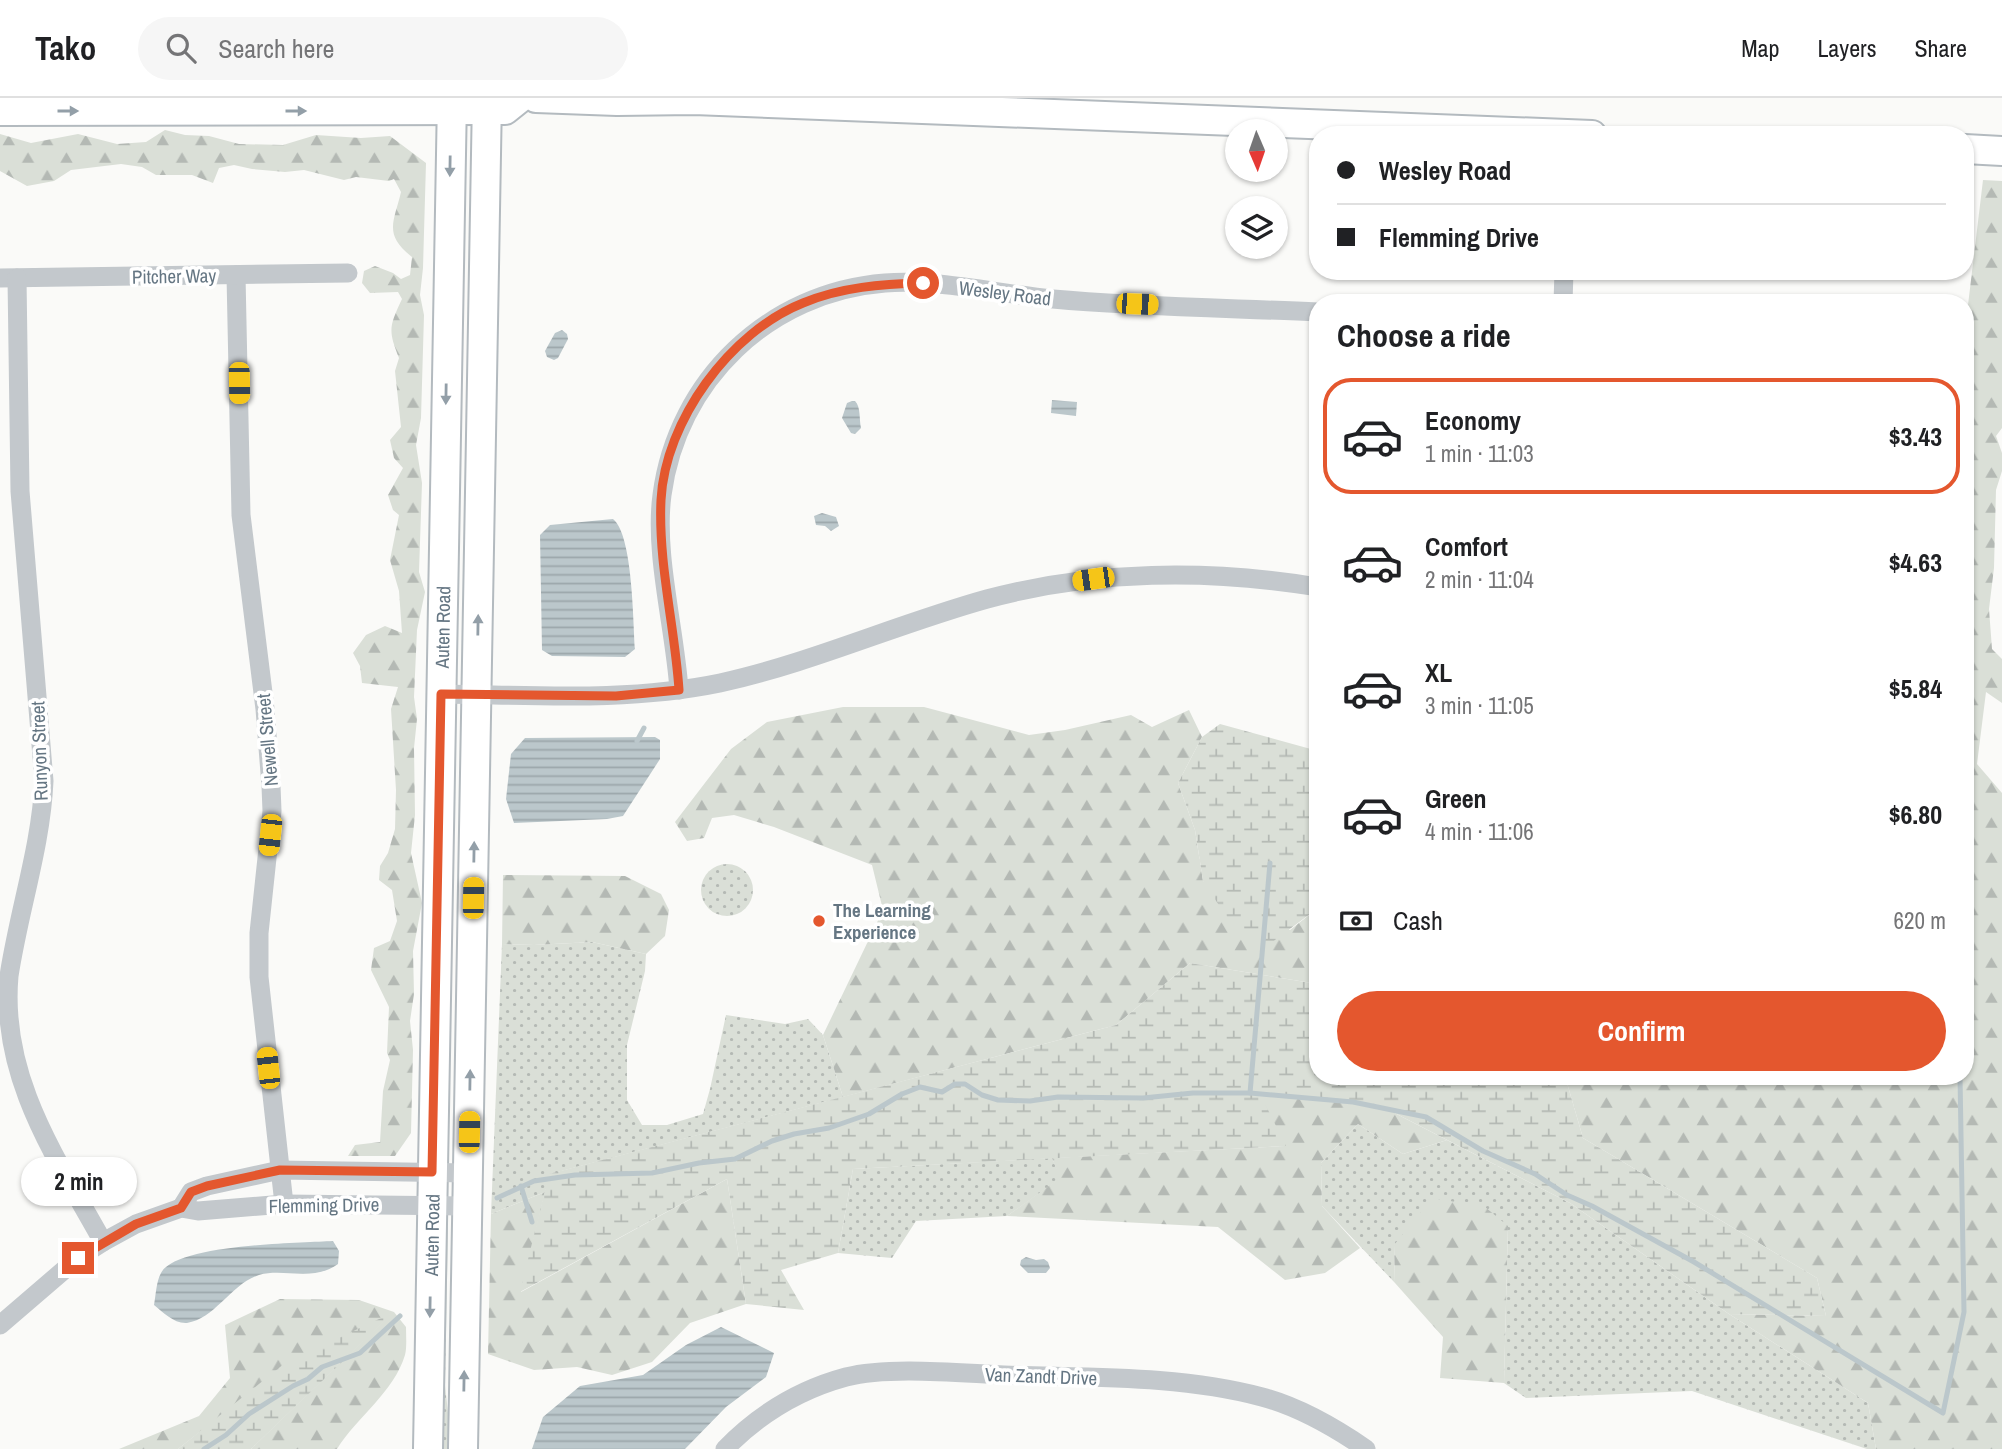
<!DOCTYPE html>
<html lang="en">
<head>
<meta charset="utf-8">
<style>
  body { margin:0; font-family:"Archivo Narrow",sans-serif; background:#f6f6f6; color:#202124; height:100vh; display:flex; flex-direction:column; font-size:26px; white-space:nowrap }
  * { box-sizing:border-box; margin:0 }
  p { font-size:23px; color:#757577 }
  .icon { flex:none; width:38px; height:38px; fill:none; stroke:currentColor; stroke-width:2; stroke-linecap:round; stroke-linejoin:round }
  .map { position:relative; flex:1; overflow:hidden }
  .drawer { position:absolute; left:1309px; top:196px; width:665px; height:791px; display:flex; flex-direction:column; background:#fff; border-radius:28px; box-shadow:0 2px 5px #0004 }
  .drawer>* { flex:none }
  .top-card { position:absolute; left:1309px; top:28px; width:665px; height:154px; border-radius:28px; box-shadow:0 2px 5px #0004; display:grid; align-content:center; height:154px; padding:0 28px; background:#fff }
  .needle { width:46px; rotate:178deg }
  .fabs { position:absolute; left:1225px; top:21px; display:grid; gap:14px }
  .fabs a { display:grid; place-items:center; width:63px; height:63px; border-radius:50%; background:#fff; box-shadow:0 2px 5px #0004; font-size:35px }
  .end { position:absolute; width:32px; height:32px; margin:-16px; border:9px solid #e4572e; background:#fff; box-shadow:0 0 0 4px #fff }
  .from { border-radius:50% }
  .bubble { position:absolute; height:49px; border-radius:24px; background:#fff; box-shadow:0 2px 5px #0004; font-size:23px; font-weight:700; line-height:49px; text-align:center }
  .car { position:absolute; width:21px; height:42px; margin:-21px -10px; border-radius:9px; box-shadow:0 0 5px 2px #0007; background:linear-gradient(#f5c518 24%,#345 0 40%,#f5c518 0 76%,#345 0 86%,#f5c518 0) }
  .top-card b { display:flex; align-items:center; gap:24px; height:66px; font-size:26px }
  .top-card b+b { border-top:2px solid #e0e0e0 }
  .top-card i { width:18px; height:18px; background:#202124 }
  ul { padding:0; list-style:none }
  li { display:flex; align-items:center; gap:21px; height:116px; margin:0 14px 10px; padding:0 14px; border:4px solid transparent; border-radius:28px }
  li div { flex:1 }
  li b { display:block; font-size:26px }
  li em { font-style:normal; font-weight:700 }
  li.selected { border-color:#e4572e }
  li>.icon { width:63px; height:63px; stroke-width:1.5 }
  h2 { padding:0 28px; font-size:32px; line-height:84px }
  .pay { display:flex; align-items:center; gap:18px; height:77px; padding:0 28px; font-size:26px }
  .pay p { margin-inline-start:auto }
  .primary-button { display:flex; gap:14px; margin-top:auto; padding:14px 28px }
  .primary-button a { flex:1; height:80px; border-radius:42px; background:#e4572e; color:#fff; font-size:28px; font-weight:700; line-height:80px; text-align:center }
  header { display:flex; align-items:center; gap:42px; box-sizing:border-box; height:98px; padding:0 35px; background:#fff; border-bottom:2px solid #e0e0e0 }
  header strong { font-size:33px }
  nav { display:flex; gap:38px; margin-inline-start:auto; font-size:24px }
  .search { width:490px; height:63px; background:#f6f6f6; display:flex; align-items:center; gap:18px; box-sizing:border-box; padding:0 24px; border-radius:38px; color:#757577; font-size:26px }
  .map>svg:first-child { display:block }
</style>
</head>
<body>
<header>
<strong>Tako</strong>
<div class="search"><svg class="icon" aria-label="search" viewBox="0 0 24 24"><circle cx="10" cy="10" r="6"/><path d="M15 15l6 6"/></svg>Search here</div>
<nav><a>Map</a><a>Layers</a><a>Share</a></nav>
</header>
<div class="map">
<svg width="2002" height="1351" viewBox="0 0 2002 1351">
  <defs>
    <pattern id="green-dots" width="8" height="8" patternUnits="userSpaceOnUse" patternTransform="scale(1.75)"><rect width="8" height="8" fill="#dadfd7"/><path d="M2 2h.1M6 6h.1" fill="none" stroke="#b4b9b4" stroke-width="1.8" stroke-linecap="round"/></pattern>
    <pattern id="forest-firs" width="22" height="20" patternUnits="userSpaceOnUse" patternTransform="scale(1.75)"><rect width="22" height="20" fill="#dadfd7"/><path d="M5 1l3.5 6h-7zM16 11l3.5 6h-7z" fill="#b4b9b4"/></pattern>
    <pattern id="wetland-marsh" width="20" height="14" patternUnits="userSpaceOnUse" patternTransform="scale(1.75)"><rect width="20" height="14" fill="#dadfd7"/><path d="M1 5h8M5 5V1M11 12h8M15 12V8" fill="none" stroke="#b4b9b4"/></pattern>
    <pattern id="water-rules" width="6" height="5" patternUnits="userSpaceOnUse" patternTransform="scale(1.75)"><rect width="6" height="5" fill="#bbc7cb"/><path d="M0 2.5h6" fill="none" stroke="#9ca6aa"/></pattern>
  </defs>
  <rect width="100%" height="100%" fill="#fafaf8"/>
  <!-- green -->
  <g fill="url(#green-dots)">
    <circle cx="727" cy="792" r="26"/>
    <polygon points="592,844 646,856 645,873 627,947 627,1002 642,1027 667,1027 703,1016 710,991 726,917 785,926 808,921 823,937 843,999 550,1076 545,1094 491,1116 502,846 534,847"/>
    <polygon points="1358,1026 1403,1056 1447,1042 1570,1105 1729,1216 1868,1305 1876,1351 1867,1351 1692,1293 1526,1300 1504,1285 1508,1128 1394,1147 1395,1185 1322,1108 1321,1065"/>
    <polygon points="1052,1060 1061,1080 1007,1118 916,1123 892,1160 838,1155 853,1071"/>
    <polygon points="445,1126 448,1129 445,1287 452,1351 440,1351"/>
  </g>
  <!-- forest -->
  <g fill="url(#forest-firs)">
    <path d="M165,32L185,37L209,38L239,46L283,47L316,37L361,40L390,38L426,65L423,170L420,197L424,217L421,320L416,347L422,385L419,474L425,494L417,532L414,599L417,621L414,650L415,717L411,755L422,805L413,853L414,896L410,923L413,952L411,1035L395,1058H348L355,1047L380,1044L383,993L390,962L387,955L389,909L371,872L374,850L390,843L397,823L392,792L379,782L380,768L388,755L395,731L396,692L391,611L398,589L362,585L360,568L353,555L366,537L385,528L402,535L399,493L390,462L399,417L393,412L388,397L403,370L394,360L390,342L401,329L395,273L399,260C388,232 389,229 402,201L398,194L370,195L362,185L364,173L375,168L393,175L401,181L410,177L412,159C383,136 394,124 401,94L394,81L389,83L356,79L344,82L304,72L285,74L252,71L234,67L219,70L213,85L192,77H156L142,69L121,66L71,72L54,83L27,88L0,73V36L31,45L78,36L117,46L146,44Z"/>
    <polygon points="1983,82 2002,83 2002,330 1996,338 2002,355 2002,373 1996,392 1994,470 1989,511 1992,551 2002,561 2002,605 1986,594 1977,666 2002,695 2002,1351 1876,1351 1868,1305 1729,1216 1826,1218 1817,1180 1583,1040 1565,978 1965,978 1965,232"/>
    <polygon points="843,609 924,609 1029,637 1065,632 1131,617 1152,629 1189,612 1202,639 1178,685 1195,732 1203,783 1290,832 1318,810 1318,886 1190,865 1116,927 843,999 823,937 883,812 872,767 774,729 734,717 712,720 704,740 687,743 675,724 731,651 767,624"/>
    <polygon points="503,777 625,778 661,796 669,812 665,838 646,856 592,844 534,847 502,846"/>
    <polygon points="1259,996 1383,1009 1447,1042 1403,1056 1358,1026 1321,1065 1322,1108 1360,1150 1325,1175 1285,1182 1218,1129 1007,1118 1060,1080 1052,1060 1285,1048"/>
    <polygon points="727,1081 746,1206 690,1225 652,1264 612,1277 577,1269 534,1272 488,1256 491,1116 545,1094 521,1194"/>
    <polygon points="1432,1100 1485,1109 1508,1128 1504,1285 1440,1280 1443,1239 1395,1185 1394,1147"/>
    <path d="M280,1201L359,1202L394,1214L406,1229C406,1238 407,1249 405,1257C394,1294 357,1319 337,1351H251L391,1216L201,1333L178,1351H119L199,1318L230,1280L225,1227Z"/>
  </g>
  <!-- wetland -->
  <g fill="url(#wetland-marsh)">
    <polygon points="1220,626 1318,653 1318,810 1271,845 1248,841 1226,818 1203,783 1195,732 1178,685 1202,639"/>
    <polygon points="1190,865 1318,886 1318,978 1565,978 1583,1040 1817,1180 1826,1218 1729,1216 1570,1105 1383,1009 1260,996 1286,1048 853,1071 838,1155 781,1172 804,1212 746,1206 727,1081 520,1194 549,1076 1116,927"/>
    <polygon points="394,1214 251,1351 178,1351 285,1265"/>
  </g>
  <!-- water -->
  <g fill="url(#water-rules)">
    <polygon points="562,232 567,236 568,241 558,260 554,262 547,259 545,253 555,235"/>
    <polygon points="1052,302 1077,304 1076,318 1051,315"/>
    <path d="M852,303H855C861,309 859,321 861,330L855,336L851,335L842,320L847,305Z"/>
    <polygon points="822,415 836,419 839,428 831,433 825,428 816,427 814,418"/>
    <path d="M613,421C633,437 633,524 635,551L625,559L552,558L542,552L540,437L550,427Z"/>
    <polygon points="655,639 660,642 660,661 623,718 607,721 514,725 506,701 511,656 525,640"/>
    <path d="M333,1143L339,1153L338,1166C314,1184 283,1170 259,1177C231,1186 215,1221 187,1225C174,1226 163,1214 154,1207C156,1197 156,1184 161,1175C176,1146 300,1145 333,1143Z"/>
    <polygon points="1026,1159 1036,1162 1044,1161 1048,1164 1050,1170 1046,1175 1028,1175 1020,1167 1021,1162"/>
    <polygon points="721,1229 774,1255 766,1279 726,1309 685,1351 532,1351 543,1319 580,1288 643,1277 686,1247"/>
  </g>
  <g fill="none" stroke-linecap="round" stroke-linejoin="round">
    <!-- stream -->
    <g stroke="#bbc7cb" stroke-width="5">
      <polyline points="637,643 644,630"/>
      <polyline points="1250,995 1270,765"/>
      <polyline points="521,1088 532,1124"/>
      <polyline points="497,1100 534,1083 575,1077 652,1075 699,1065 735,1061 772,1043 794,1036 829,1030 869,1016 902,996 920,989 942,994 955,986 965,986 982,997 998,1002 1030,1003 1058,999 1143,1000 1193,995 1250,995 1353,1004 1426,1019 1483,1053 1535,1076 1567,1097 1592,1108 1694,1164 1943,1315 1964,1214 1960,978"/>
      <polyline points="204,1351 226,1337 249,1316 293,1288 308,1281 322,1269 360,1255 400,1218"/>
    </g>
    <!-- secondary casing -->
    <g stroke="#b3babf" stroke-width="32">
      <g id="secondary">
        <polyline points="536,0 617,3 694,2 1592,37"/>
        <polyline points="0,13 487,12 505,12 520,0"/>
        <polyline points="1965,51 2002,53"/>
        <path id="s1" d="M428,1351L452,0"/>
        <polyline points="463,1351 487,0"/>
      </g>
    </g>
    <!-- street -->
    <g stroke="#c3c8cc" stroke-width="19">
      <polyline points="236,177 241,417 265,611 271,688 272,713 259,835 259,879 284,1106"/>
      <polyline points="0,180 348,175"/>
      <path d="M17,180L20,393L44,683C41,749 19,812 9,878C0,980 56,1059 103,1144"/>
      <polyline points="1563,205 1564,173"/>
      <path d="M679,592C675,531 654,456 662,397C677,282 769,194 885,185C941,181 998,196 1053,201C1141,209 1230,210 1318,214"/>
      <path d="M441,596C534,597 628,604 720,585C811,565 897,526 987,501C1094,472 1209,471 1318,489"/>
      <polyline points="181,1110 191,1094 207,1088 280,1072 468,1075"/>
      <polyline points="0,1227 78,1160 103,1144 136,1126 181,1110 198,1113 284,1106 467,1108"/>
      <path d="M725,1351C759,1316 798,1292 846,1279C889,1268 958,1275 1004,1277C1090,1280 1179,1277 1262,1299C1300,1309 1334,1329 1366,1351"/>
    </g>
    <!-- secondary -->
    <use href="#secondary" stroke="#fff" stroke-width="28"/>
  </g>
  <!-- one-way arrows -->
  <defs><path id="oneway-solid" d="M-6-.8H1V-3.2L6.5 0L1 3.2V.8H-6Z" transform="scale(1.75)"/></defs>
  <g fill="#939fa8">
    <use href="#oneway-solid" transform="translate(68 13)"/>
    <use href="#oneway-solid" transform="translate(296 13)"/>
    <use href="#oneway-solid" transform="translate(450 68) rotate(91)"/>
    <use href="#oneway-solid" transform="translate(446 296) rotate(91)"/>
    <use href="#oneway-solid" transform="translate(478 527) rotate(-89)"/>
    <use href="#oneway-solid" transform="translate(474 754) rotate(-89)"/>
    <use href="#oneway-solid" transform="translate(470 982) rotate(-89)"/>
    <use href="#oneway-solid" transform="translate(430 1209) rotate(91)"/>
    <use href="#oneway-solid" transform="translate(464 1283) rotate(-89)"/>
  </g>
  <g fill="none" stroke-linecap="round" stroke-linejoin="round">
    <!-- route -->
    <path stroke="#e4572e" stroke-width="9" d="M78,1160L136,1126L181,1110L191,1094L207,1088L280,1072L432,1074L441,596L616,598L679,592C675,529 658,466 661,402C665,323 730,234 803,205C841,189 882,186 923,185"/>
  </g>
  <!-- markers -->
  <circle fill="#e4572e" stroke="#fff" stroke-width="2.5" cx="819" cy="823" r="7"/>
  <g text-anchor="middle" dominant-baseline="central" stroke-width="7" stroke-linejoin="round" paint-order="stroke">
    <!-- street labels -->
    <g font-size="19" fill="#657683" stroke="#fff">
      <text transform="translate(174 178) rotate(-1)">Pitcher Way</text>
      <text transform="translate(1005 195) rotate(7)">Wesley Road</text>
      <text stroke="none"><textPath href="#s1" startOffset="822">Auten Road</textPath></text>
      <text transform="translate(267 642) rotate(-95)">Newell Street</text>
      <text transform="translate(39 653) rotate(-92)">Runyon Street</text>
      <text transform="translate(324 1107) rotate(-1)">Flemming Drive</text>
      <text stroke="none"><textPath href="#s1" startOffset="214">Auten Road</textPath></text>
      <text transform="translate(1041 1278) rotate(2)">Van Zandt Drive</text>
    </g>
    <!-- poi labels -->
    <g font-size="19" font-weight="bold" fill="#657683" stroke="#fff" text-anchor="start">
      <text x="833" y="812">The Learning<tspan x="833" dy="22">Experience</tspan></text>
    </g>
  </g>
</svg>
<div class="fabs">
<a><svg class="needle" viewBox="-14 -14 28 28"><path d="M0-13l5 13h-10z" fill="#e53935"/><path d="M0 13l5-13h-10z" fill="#757577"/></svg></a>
<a><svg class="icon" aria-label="layers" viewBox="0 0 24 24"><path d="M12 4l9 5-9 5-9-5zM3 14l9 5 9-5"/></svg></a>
</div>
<i class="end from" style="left:923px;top:185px"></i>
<i class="end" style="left:78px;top:1160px"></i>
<div class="bubble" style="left:21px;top:1059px;width:116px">2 min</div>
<i class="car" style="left:1137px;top:206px;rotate:92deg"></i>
<i class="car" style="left:239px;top:285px;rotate:179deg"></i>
<i class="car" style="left:1093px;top:481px;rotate:262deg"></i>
<i class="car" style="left:270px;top:737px;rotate:186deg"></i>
<i class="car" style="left:473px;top:800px;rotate:1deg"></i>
<i class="car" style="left:268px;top:970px;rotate:354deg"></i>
<i class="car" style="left:469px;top:1034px;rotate:1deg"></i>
<div class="top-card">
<b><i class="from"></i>Wesley Road</b>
<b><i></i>Flemming Drive</b>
</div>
<section class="drawer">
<h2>Choose a ride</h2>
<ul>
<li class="selected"><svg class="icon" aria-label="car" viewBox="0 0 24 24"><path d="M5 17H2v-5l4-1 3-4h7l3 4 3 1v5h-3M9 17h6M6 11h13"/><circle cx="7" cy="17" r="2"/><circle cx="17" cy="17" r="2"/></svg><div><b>Economy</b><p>1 min · 11:03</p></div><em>$3.43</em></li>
<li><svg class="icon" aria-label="car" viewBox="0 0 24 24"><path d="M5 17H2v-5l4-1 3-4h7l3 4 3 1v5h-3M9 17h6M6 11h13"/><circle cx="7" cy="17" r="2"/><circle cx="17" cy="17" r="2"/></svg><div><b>Comfort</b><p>2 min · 11:04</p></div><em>$4.63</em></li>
<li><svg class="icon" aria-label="car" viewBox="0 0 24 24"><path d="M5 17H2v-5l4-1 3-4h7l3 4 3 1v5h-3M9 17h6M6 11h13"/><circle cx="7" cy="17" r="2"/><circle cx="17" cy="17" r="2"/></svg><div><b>XL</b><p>3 min · 11:05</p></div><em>$5.84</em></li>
<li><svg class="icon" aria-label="car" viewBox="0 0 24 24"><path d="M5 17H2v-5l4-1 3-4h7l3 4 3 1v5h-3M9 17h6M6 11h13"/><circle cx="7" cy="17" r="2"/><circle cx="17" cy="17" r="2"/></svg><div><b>Green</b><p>4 min · 11:06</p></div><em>$6.80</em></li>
</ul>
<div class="pay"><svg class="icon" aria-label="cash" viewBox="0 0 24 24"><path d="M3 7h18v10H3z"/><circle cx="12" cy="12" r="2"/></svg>Cash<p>620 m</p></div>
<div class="primary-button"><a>Confirm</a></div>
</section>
</div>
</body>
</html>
